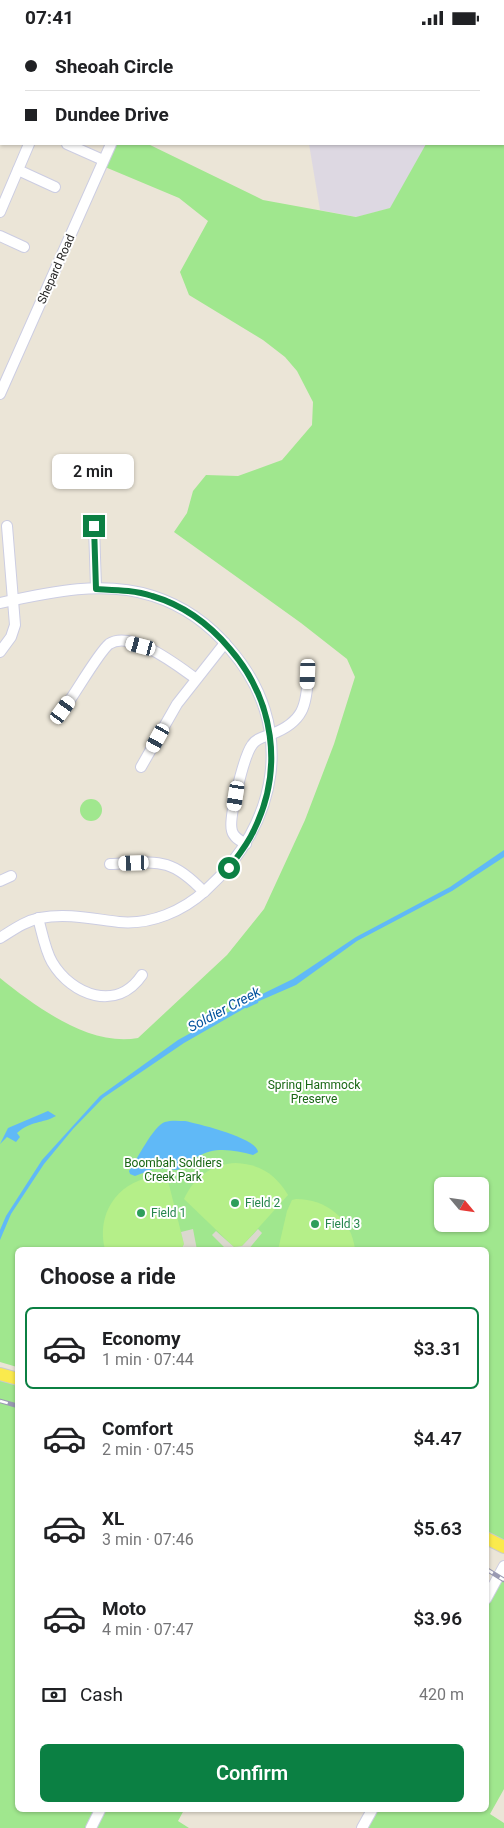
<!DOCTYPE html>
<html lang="en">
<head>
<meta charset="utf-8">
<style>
  body { margin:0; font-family:Roboto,sans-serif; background:#f2f2f2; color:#202124; height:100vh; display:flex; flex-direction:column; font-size:19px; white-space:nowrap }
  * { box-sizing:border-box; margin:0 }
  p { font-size:16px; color:#757577 }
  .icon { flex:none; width:28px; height:28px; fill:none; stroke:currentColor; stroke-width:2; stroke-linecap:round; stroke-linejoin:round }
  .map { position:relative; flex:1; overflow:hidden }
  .drawer { position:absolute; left:15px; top:1212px; width:474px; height:565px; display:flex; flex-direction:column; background:#fff; border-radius:8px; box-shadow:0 1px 4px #0004 }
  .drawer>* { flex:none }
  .hud { position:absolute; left:0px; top:0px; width:505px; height:110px; box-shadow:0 1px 4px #0004; display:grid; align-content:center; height:110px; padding:0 25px; background:#fff }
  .needle { width:32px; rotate:119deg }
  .tools { position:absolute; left:434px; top:1142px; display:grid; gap:10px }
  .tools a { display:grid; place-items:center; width:55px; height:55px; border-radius:8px; background:#fff; box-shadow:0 1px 4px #0004; font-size:25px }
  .end { position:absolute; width:22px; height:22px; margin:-11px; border:6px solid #0b8043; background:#fff; box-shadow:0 0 0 2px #fff }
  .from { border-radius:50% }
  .bubble { position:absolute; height:35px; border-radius:8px; background:#fff; box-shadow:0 1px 4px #0004; font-size:16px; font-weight:600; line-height:35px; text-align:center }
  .car { position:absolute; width:15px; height:30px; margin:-15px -8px; border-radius:6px; box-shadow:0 0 4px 1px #0007; background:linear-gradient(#fff 24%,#345 0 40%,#fff 0 76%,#345 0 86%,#fff 0) }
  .hud b { display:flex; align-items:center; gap:18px; height:48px; font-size:19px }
  .hud b+b { border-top:1px solid #e0e0e0 }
  .hud i { width:12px; height:12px; background:#202124 }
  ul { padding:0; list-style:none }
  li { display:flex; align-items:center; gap:15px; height:82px; margin:0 10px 8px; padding:0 15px; border:2px solid transparent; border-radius:8px }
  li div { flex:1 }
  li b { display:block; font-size:19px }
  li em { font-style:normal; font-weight:600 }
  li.current { border-color:#0b8043 }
  li>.icon { width:45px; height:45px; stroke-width:1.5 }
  h2 { padding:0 25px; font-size:22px; line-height:60px }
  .pay { display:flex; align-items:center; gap:12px; height:55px; padding:0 25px; font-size:19px }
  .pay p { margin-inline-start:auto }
  .action { display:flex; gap:10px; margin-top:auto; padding:10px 25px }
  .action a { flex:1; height:58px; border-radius:8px; background:#0b8043; color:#fff; font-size:20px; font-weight:600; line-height:58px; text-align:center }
  .status { display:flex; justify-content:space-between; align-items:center; height:35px; padding:0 25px; background:#fff; direction:ltr }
  .status svg { height:14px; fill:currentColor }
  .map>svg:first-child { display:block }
</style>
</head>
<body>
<div class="status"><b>07:41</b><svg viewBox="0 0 49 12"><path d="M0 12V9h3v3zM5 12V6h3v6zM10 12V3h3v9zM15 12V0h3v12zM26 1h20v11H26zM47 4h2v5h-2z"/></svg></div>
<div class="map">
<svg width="504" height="1793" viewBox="0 0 504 1793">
  <rect width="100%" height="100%" fill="#ebe5d7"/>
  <!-- industrial -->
  <g fill="#ddd8e2">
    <polygon points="214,0 493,0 492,1"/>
    <polygon points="309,109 431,109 391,173 357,182 320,175"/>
  </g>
  <!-- green -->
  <g fill="#a0e78e" fill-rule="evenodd">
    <path d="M488,0H504V1508L486,1498V1215H18L17,1332L0,1327V943C36,972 90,1012 138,1003L227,920L264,874L305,785L334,709L355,642L347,624L301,588L174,497L187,478L193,456L206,440L238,441L282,425L312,390L313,367L297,336L285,322L263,305L189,260L180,237L208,186L179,163L105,132L115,109H148L263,165L356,182L390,173L426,109H504V1ZM442,1151H480V1189H442Z"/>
    <circle cx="91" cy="775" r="11"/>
    <polygon points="0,1343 18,1348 18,1775 184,1775 178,1786 189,1793 0,1793"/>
    <polygon points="504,1531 504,1754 490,1779 504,1788 504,1793 363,1793 373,1775 486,1775 486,1564"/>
  </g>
  <!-- pitch -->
  <g fill="#b5ef89">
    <path d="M236,1128C260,1129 276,1140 288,1160L242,1211L234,1212L184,1164C194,1142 212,1129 236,1128Z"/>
    <path d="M152,1142H167L184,1209L181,1215H105C96,1180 116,1148 152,1142Z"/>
    <path d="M296,1164C326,1164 352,1184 355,1215H278L287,1176L292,1165Z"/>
  </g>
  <!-- plaza -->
  <g fill="#dbd8ce">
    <polygon points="193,1194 197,1215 181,1215 184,1209 181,1197"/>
    <polygon points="258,1194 262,1198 248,1215 227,1215 212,1200 216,1196 234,1212 242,1211"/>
  </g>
  <!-- water -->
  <g fill="#60b9f7">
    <polygon points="504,815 504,822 452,856 357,906 296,950 252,969 184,1008 103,1063 73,1094 44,1129 11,1179 0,1205 0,1195 6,1181 42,1125 100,1061 178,1005 252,964 293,944 356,902 450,852"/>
    <path d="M48,1076L56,1081C42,1089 32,1085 17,1098L20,1102L16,1107L7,1102L0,1109L8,1093Z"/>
    <path d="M185,1086C199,1089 257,1103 258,1117L253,1120C234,1115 215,1111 197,1122C189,1126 185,1133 177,1135L156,1133L135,1141L130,1139L129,1136C137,1125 153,1091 165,1087C171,1085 179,1086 185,1086Z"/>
  </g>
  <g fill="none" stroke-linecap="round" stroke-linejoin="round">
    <!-- stream -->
    <polyline stroke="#60b9f7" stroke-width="2.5" points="246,972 257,967"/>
    <!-- minor casing -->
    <g stroke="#cccde2" stroke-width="12">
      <g id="minor">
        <polyline points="79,1 79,0"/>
        <polyline points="160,1 161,0"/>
        <polyline points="0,78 1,79"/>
        <polyline points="67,109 103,125"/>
        <polyline points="18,135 55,152"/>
        <polyline points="0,177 29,109"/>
        <polyline points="0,201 24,212"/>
        <polyline points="0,359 111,109"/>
        <polyline points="94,491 96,553"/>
        <path d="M0,568C50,557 103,545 153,561C184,571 210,590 230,614C297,691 279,789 206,855C183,876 151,890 119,887C93,884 67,878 40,883C25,886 13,895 0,903"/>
        <polyline points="0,617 11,602 15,590 7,491"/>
        <path d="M63,675C74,661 98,618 109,609C131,594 178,631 195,643"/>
        <polyline points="141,732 177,669 225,608"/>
        <path d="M246,809C241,806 234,803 232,796C228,784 244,721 252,710C256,703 265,702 272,699C303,687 307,671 308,639"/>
        <path d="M110,829C157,827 170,821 204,857"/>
        <polyline points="0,846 11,841"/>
        <path d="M38,883C42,897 45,915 52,927C72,961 117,977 142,940"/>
        <polyline points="486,1564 504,1531"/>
        <polyline points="91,1793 100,1775"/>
        <polyline points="362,1793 372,1775"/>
      </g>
    </g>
    <!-- major casing -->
    <g stroke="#cbcbcb" stroke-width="14">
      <g id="major">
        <polyline points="0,1339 18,1344"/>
        <polyline points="486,1503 504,1512"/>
      </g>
    </g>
    <!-- minor -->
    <use href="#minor" stroke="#fff" stroke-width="10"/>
    <!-- major -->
    <use href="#major" stroke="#faea4d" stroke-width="12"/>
    <!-- rail casing -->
    <g stroke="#9a9ab3" stroke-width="4.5">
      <g id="rail">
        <polyline points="0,1366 18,1371"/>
        <polyline points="486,1534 504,1545"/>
      </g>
    </g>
    <!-- rail -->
    <use href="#rail" stroke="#fff" stroke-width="2.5" stroke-dasharray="8" stroke-linecap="butt"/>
  </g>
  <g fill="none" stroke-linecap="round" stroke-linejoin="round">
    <!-- route -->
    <path stroke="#0b8043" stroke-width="6" d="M94,491L96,554C115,555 134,555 152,561C183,570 210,590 230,614C274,665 284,734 254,795C248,809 238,821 229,833"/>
  </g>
  <!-- markers -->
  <g fill="#2e9e5b" stroke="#fff" stroke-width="2">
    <circle cx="235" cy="1168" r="5"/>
    <circle cx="141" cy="1178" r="5"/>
    <circle cx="315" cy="1189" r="5"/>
  </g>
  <g text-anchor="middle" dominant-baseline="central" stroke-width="4" stroke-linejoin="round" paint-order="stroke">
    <!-- street labels -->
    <g font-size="12" fill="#272727" stroke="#fff">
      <text transform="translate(56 234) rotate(-66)">Shepard Road</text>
    </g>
    <!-- park labels -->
    <g font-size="12" fill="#196714" stroke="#fff">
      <text x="314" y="1050">Spring Hammock<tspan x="314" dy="14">Preserve</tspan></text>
      <text x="173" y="1128">Boombah Soldiers<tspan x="173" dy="14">Creek Park</tspan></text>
    </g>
    <!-- leisure labels -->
    <g font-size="12" fill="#27864d" stroke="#fff" text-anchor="start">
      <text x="245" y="1168">Field 2</text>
      <text x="151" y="1178">Field 1</text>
      <text x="325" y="1189">Field 3</text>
    </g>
    <!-- water labels -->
    <g font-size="14" font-style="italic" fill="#04539e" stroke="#fff">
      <text transform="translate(224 974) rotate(-28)">Soldier Creek</text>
    </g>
  </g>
</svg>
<div class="tools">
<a><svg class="needle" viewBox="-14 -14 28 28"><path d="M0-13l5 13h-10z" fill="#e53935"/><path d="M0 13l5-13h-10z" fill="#757577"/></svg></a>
</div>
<i class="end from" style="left:229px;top:833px"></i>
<i class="end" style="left:94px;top:491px"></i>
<div class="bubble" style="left:52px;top:419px;width:82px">2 min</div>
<i class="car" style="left:141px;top:611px;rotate:285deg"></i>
<i class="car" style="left:308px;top:639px;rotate:182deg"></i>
<i class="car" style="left:63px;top:675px;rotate:36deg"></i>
<i class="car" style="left:158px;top:703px;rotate:209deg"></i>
<i class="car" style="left:236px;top:761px;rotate:189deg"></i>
<i class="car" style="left:134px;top:828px;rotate:268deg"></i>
<div class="hud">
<b><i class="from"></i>Sheoah Circle</b>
<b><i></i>Dundee Drive</b>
</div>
<section class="drawer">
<h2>Choose a ride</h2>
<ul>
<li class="current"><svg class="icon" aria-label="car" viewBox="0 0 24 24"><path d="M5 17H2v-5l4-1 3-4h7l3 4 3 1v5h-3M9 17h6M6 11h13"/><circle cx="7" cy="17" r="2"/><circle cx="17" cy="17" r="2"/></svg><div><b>Economy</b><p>1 min · 07:44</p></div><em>$3.31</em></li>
<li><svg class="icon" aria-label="car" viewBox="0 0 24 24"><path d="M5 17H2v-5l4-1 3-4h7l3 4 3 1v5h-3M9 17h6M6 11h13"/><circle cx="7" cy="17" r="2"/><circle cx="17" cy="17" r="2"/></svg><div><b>Comfort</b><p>2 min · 07:45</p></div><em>$4.47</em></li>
<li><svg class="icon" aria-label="car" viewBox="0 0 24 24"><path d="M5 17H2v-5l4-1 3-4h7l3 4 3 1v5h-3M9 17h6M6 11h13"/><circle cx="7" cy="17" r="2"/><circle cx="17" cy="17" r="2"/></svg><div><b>XL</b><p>3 min · 07:46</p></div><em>$5.63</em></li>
<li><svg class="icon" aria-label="car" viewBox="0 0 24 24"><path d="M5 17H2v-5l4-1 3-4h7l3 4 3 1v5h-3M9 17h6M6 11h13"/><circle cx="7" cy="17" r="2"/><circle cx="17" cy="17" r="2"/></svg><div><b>Moto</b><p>4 min · 07:47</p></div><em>$3.96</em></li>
</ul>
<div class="pay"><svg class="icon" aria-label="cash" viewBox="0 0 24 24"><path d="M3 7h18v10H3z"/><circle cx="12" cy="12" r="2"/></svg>Cash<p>420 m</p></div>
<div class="action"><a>Confirm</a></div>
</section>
</div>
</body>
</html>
